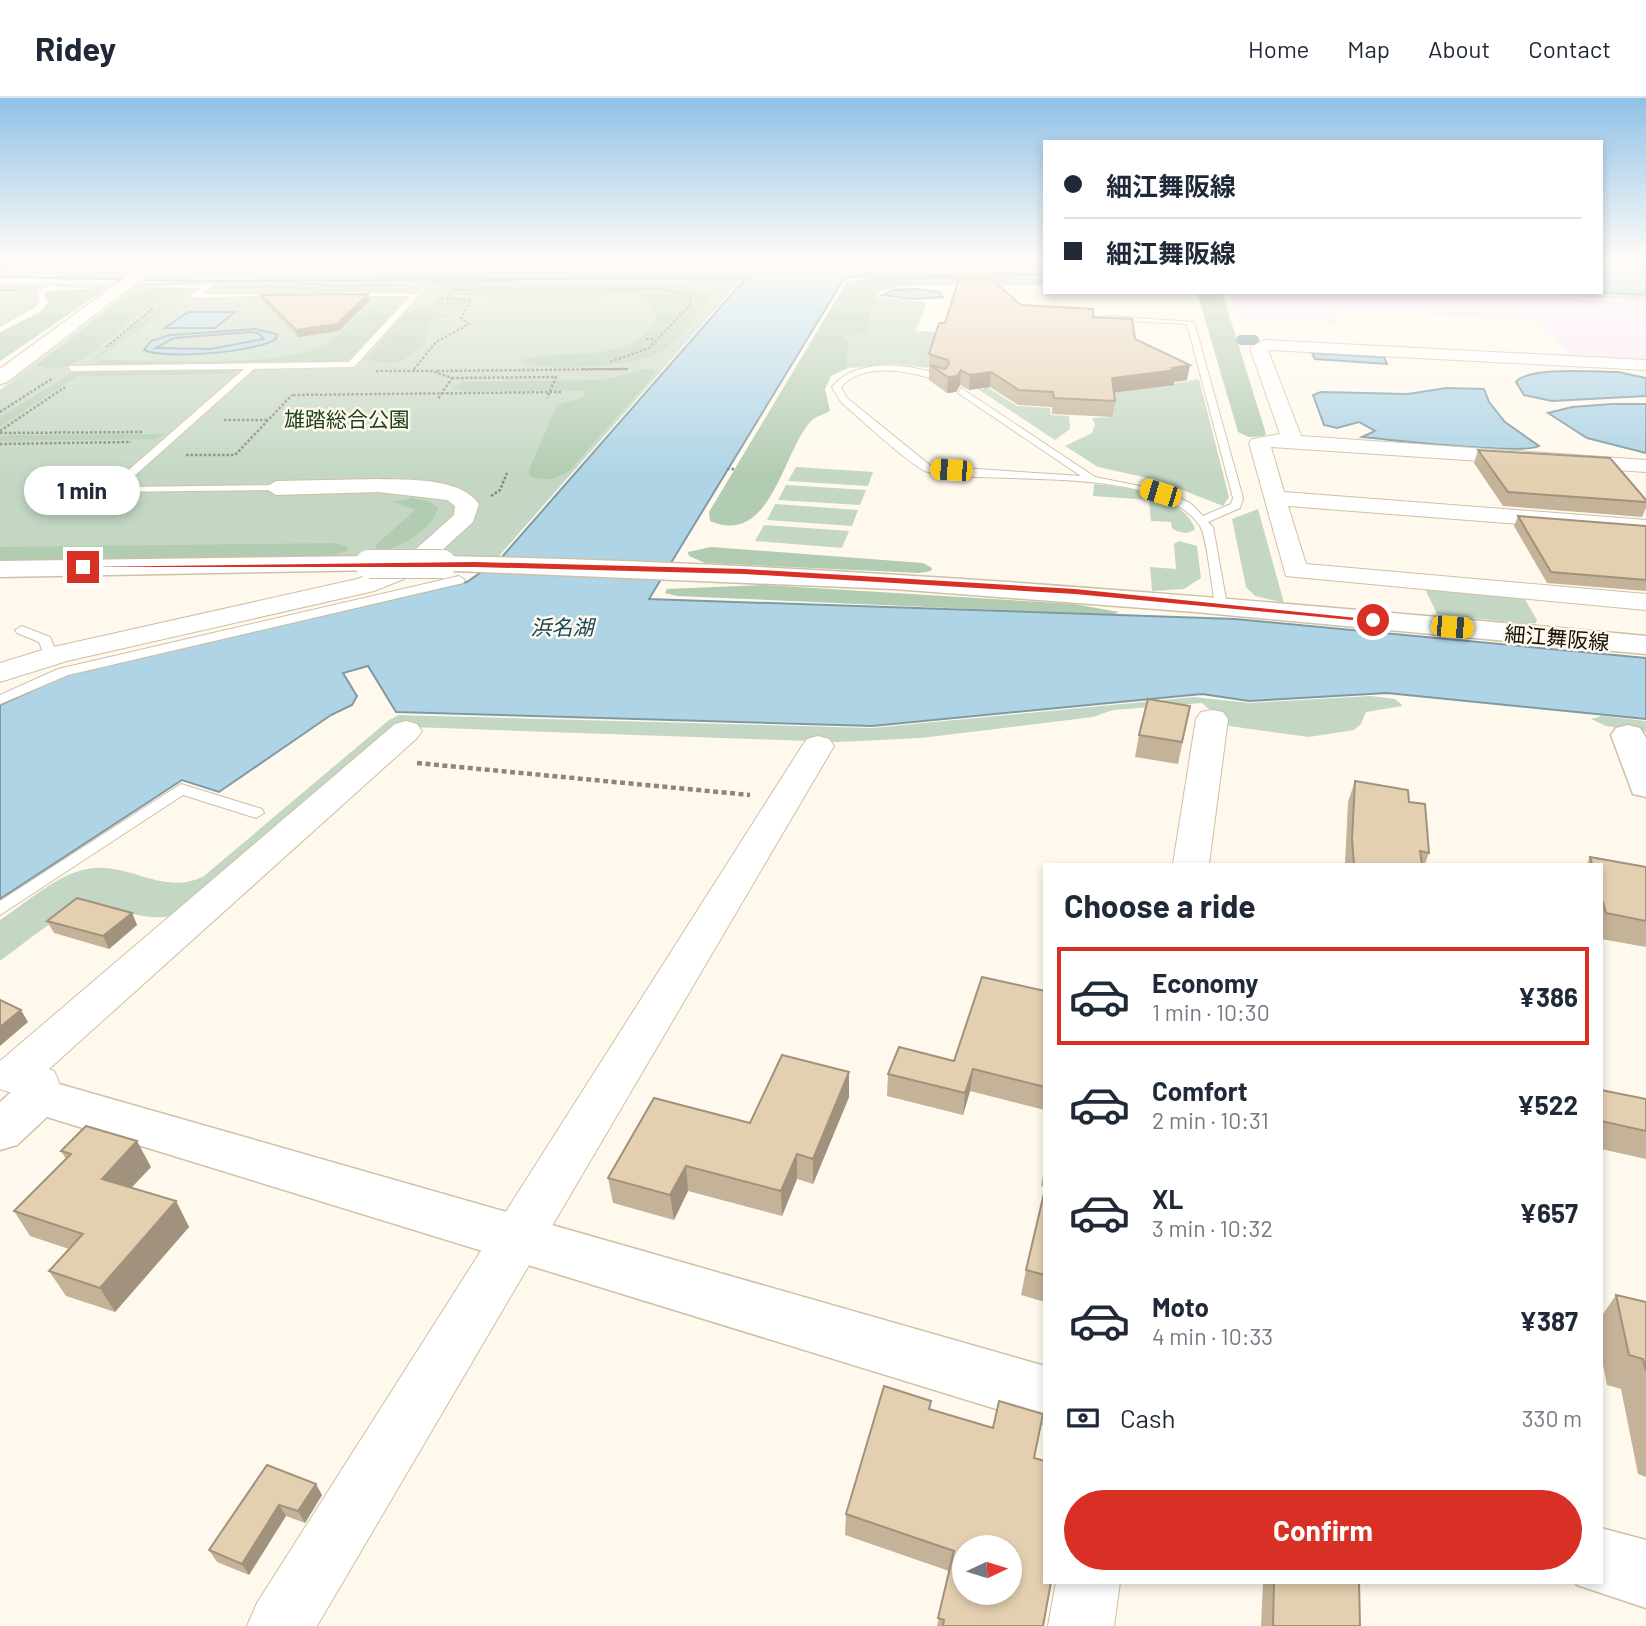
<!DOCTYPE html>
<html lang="en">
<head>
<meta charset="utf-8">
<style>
  body { margin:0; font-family:Barlow,"Noto Sans JP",sans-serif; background:#f6f6f7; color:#1f2937; height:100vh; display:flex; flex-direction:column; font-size:26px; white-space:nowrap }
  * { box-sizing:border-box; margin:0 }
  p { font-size:23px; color:#747a83 }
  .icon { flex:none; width:38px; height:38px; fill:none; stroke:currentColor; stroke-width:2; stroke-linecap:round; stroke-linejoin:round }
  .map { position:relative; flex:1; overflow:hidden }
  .panel { position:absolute; left:1043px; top:765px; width:560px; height:721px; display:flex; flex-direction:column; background:#fff; border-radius:0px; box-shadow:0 4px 10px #0003 }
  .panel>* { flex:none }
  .top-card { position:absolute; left:1043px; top:42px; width:560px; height:154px; border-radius:0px; box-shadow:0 4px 10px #0003; display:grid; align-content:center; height:154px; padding:0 21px; background:#fff }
  .needle { width:46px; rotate:86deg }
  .controls { position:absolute; left:952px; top:1437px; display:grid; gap:14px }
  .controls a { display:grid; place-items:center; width:70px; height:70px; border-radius:50%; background:#fff; box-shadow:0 4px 10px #0003; font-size:35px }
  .end { position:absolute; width:32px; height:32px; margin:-16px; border:9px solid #d93025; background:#fff; box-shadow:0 0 0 4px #fff }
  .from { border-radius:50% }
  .bubble { position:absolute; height:49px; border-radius:24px; background:#fff; box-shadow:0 4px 10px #0003; font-size:23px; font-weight:700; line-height:49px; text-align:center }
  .car { position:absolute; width:21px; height:42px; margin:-21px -10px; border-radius:9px; box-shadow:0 0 5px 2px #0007; background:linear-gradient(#f5c518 24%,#345 0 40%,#f5c518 0 76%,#345 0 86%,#f5c518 0) }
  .top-card b { display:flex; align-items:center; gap:24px; height:66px; font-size:26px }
  .top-card b+b { border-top:2px solid #e0e1e3 }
  .top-card i { width:18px; height:18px; background:#1f2937 }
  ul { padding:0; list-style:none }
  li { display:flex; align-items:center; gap:21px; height:98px; margin:0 14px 10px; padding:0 7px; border:4px solid transparent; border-radius:0px }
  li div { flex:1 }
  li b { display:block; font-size:26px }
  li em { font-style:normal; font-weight:700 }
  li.selected { border-color:#d93025 }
  li>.icon { width:63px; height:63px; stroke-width:1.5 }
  h2 { padding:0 21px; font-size:32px; line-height:84px }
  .pay { display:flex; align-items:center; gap:18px; height:77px; padding:0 21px; font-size:26px }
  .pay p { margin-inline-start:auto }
  .primary-button { display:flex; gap:14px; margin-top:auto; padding:14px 21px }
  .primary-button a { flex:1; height:80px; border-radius:42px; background:#d93025; color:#fff; font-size:28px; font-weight:700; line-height:80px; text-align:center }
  header { display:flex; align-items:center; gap:42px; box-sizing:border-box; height:98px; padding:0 35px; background:#fff; border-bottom:2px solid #e0e1e3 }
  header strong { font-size:33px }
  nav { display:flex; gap:38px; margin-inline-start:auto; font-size:24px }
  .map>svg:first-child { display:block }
</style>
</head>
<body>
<header>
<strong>Ridey</strong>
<nav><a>Home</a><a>Map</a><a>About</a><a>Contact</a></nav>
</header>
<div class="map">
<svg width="1646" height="1528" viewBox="0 0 1646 1528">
  <rect width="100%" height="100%" fill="#fff9ed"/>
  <!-- industrial -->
  <polygon fill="#fbe9fb" points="1231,194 1492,194 1646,202 1646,264 1571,259 1537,222 1333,212 1338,225 1236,220"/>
  <!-- green -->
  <g fill="#c4d7c4">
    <polygon points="436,179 446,183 743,180 499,458 0,463 0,292 140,185"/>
    <polygon points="115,185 0,263 0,186"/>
    <polygon points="1492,194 1646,198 1646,202"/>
    <polygon points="877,199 927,204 916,233 944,234 941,271 893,266 848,270 846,256 850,244 844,238 866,234"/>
    <polygon points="1199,281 1229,399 1223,408 1157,382 1098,369 1065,348 1092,335 1095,326 1092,320 1114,319 1110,288 1123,294"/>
    <polygon points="984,287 1017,308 1050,310 1051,317 1069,318 1070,331 1055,342 978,291 984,291"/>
    <polygon points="796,369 873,374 868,388 788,383"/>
    <path d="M1094,386C1126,389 1182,396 1195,431C1189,437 1178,435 1172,430L1171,424L1151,423L1149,402L1093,398Z"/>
    <polygon points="786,387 866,392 860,407 778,402"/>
    <polygon points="775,406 858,412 852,428 767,422"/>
    <polygon points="1258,411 1284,505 1255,498 1246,489 1232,421"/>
    <polygon points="764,427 849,433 842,450 755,443"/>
    <polygon points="1179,443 1197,448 1201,480 1184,491 1152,493 1150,469 1176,471 1174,446"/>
    <polygon points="1427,490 1523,498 1537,522 1536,525 1528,526 1437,516 1426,493"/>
    <path d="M1371,598L1395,601L1403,608L1366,614L1361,626L1354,632L1309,639L1229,628L1202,605L1113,612L1093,619L921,640L838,644L412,629L178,817C145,824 129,813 98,808C70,804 23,847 0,863V822C28,804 60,773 94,770C133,767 166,798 204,778L389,622L399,617L872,630L1194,599L1250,605Z"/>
    <polygon points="1602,618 1646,623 1646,634 1606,628 1591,621"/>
  </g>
  <!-- forest -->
  <g fill="#b2ccb1">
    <path d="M928,179H1045V187H908L878,194L866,235L844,238L850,244L846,256L848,270L831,278L825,291L830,313C825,316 816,318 811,323C782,355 771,449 710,423L709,414L846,185L856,181Z"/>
    <polygon points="406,186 417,189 396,194 273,195 267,194 271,190 266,189 212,193 227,187"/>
    <path d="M643,186L687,188L711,196L710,203C694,219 677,245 657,256C634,268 541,275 520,263C558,248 632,270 656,220L654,210L639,198C618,193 596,201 574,202C559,203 441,197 435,192L459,187Z"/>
    <path d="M189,189L197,190C180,201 160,202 143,213C116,230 74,285 37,267L131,194L147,190Z"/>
    <polygon points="63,192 104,192 0,263 0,234 40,212 48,204 46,195"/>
    <polygon points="1197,194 1222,194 1266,336 1264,338 1249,339 1238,334"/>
    <path d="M439,201L469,204L466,207L445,209L440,216L459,217L436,220L423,236L426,244C412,261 388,272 367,260L406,214L427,209Z"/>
    <path d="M180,204L98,260L93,261C115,245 153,201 180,204Z"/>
    <path d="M387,205L395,206L398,209L351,260L339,264L90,267L101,262C165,262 251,270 312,252C342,244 356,207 387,205Z"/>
    <polygon points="208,271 240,271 228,276 77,278 0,329 0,319 74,274"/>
    <path d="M645,271H653L656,275L569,373C557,381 542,385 529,377V372L557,307L582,300L586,293L452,292L462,284L602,282Z"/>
    <polygon points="166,336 154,341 0,343 0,339 8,337"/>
    <path d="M412,400L428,403L438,410C433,431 398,453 378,452L375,449L378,445L415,412L393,404Z"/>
    <polygon points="335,445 349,449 346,454 325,459 0,463 0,449"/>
    <polygon points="711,449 923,465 932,470 931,473 919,475 705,465 689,458 688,454"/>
    <polygon points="765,487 1074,506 1119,514 1112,517 677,498 665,495 667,491"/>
  </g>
  <!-- water -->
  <g fill="#aed4e6" stroke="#809aa3" stroke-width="2" fill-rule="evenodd">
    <polygon points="0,163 1045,163 1045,177 845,179 649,501 1235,521 1646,560 1646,621 1387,595 1249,603 1202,596 872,628 396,614 368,568 343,575 357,598 352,607 331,617 219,694 182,682 0,801 0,607 66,577 467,484 501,460 746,180 197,183 0,179"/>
    <polygon points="1601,163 1646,163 1646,197 1587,194 1601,194"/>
    <polygon points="918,191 939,194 943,199 911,201 882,197 894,192"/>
    <polygon points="188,214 235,214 215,230 165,230"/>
    <path d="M255,231L277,236L276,241C257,254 165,262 144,252L151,243L170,237ZM251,234L258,235L264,241L210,251L156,250L174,240Z"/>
    <polygon points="1312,255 1384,259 1387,266 1315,261"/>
    <path d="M1618,274L1646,280V298L1552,303L1524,297L1516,284C1528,268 1596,274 1618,274Z"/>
    <path d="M1446,290L1484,291L1489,304L1505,324L1539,348C1523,357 1390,342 1362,339L1375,333L1359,324L1337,330L1324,327L1313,297L1321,294L1408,296Z"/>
    <polygon points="1612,306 1646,306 1646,355 1587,340 1548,315 1572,309"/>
  </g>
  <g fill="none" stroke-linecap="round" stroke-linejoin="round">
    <!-- stream -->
    <polyline stroke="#809aa3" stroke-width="10" points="1241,242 1254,242"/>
    <!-- service casing -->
    <g stroke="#cec0a4" stroke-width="2">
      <g id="service">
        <polygon points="56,185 58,189 103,190 49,193 44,196 48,204 40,214 0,234 0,229 34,210 40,204 37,193"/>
        <polygon points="209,186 212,188 202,196 286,197 194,200 191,196 201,190 132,189"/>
        <polygon points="342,194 420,196 354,269 254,271 122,389 276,387 280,388 280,392 108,394 108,390 244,271 71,273 68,268 349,264 410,198 345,198"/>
        <path d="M1108,218L1194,224L1243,400L1240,410L1208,424L1213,429L1227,507L1226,510L1215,507C1212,491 1207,439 1200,428C1158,365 996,388 928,374C914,371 856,317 841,304L832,289C857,258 913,266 946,279L943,284C913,274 865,262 841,289L847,300L931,368L1081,378L958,295L961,290L1095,379L1164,393L1190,405L1203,418L1231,406L1233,400L1187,226L1105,222Z"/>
        <polygon points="459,478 465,482 463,485 68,577 0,606 0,597 58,571"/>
        <polygon points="22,528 50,539 58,558 56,561 46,561 39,544 17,535 15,532"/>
        <polygon points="181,686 262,711 264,715 256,720 183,697 0,817 0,803"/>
      </g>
    </g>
    <!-- minor casing -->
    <g stroke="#cec0a4" stroke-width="2">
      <g id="minor">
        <polygon points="1264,242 1646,262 1646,272 1268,252 1301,338 1646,362 1646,374 1271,349 1284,394 1646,422 1646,436 1288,408 1306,466 1646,496 1646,512 1286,478 1249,345 1252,341 1280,336 1250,250"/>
        <path d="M378,381C408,382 460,379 479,406L473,424L429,464H411L407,459L454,417L455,408L447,402L378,394L276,397L265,390L276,383Z"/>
        <polygon points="395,468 404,471 408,476 404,481 374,493 67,563 0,584 0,565 49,550 357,481"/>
        <polygon points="1212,612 1223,614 1228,621 1209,766 1173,766 1196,621 1201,614"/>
        <path d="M406,623L417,626L422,633L417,640L49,971L54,973C62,988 62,996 54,1010L38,1016L22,1010L15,996L0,991V963L395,626Z"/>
        <polygon points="818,638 829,641 834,648 317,1528 247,1528 257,1505 802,648 807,641"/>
        <polygon points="1056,1484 1120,1484 1114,1528 1048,1528"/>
      </g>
    </g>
    <!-- tertiary casing -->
    <g stroke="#cec0a4" stroke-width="3">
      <g id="tertiary">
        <polygon points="1628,627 1640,630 1646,640 1646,699 1633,696 1611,637 1616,630"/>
        <polygon points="38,980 1045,1268 1045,1326 47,1019 17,1047 0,1052 0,1004 21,985"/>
        <polygon points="1601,1430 1646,1442 1646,1510 1577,1487 1576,1484 1601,1484"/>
      </g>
    </g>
    <!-- secondary casing -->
    <g stroke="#cec0a4" stroke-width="3">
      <polygon id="secondary" points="148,163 165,163 7,284 0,286 0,271"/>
    </g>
    <!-- primary casing -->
    <g stroke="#cec0a4" stroke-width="3">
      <g id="primary">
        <polygon points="369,458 378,460 382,466 378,472 0,479 0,463"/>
        <path d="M442,458C845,465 1245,501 1646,538V556L1195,514L894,491L433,472L429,466L433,460Z"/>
      </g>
    </g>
    <!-- path-far2 -->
    <g stroke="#8b867b" stroke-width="2" stroke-dasharray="2.5 2" stroke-linecap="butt">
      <polyline points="433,185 520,182 501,182"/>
      <polyline points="300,186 326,186"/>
      <polyline points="0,192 20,192"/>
      <polyline points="447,200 455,192 661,191 690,197 691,206 649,250 610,264"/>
      <polyline points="646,241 654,241"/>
      <polyline points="106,249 153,210"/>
      <polyline points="414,271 436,244 469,226 461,220 471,202 438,200"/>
      <polyline points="583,271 628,271"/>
    </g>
    <!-- path-far1 -->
    <g stroke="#8b867b" stroke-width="2.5" stroke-dasharray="2.5 2" stroke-linecap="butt">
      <polyline points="376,273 432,273 452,280 438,301"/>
      <polyline points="413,273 416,270"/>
      <polyline points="437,273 628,271"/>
      <polyline points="452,280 556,279 547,300"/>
      <polyline points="293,297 563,294"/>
      <polyline points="0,314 53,280"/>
      <polyline points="224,322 268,322"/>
      <polyline points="0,333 65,289"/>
      <polyline points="0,335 143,334"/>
      <polyline points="0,346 131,344"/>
      <polyline points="186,357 235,357 292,297"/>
      <polyline points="727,371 735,371"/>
      <polyline points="491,398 500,392 507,375"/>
    </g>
    <!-- path -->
    <polyline stroke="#8b867b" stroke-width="4.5" stroke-dasharray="5 3.5" stroke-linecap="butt" points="417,665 750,697"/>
    <!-- service -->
    <use href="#service" fill="#fff" fill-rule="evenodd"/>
    <!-- minor -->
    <use href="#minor" fill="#fff" fill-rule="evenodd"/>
    <!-- tertiary -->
    <use href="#tertiary" fill="#fff" fill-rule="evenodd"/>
    <!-- secondary -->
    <use href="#secondary" fill="#fff" fill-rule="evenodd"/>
    <!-- primary -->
    <use href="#primary" fill="#fff" fill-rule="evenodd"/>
    <!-- primary-bridge casing -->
    <g stroke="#cec0a4" stroke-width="30" stroke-linecap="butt">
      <polyline id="primary-bridge" points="369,466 442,466"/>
    </g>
    <!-- primary-bridge -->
    <use href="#primary-bridge" stroke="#fff" stroke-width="28"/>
  </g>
  <!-- wall -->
  <g fill="#c4b398">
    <polygon points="261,197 370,202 339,233 298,239 263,203"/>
    <polygon points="1021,207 1093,219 1135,241 1187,282 1174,284 1174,287 1114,295 1115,303 1113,319 1052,316 1052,309 1018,307 990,289 969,292 960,287 956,294 947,295 929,282 929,256 945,225"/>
    <polygon points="1478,352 1646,404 1646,410 1642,419 1503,408 1474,365"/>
    <polygon points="1518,418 1646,428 1646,493 1547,485 1514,428"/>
    <polygon points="1190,608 1178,666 1135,659 1139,637"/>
    <polygon points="1355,683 1409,704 1429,755 1425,766 1345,766 1348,704"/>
    <polygon points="1590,759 1646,769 1646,849 1601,841 1601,766 1587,766"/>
    <polygon points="132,815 137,827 109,851 54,835 47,823"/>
    <polygon points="1045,893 1045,1012 970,993 963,1017 887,998 888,976 954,963"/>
    <polygon points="1601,992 1646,1001 1646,1061 1601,1051"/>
    <polygon points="849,999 813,1086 797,1081 782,1118 688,1093 674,1122 613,1105 608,1080 750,1025"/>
    <polygon points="61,1053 151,1069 131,1090 176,1103 189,1129 115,1214 66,1198 49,1173 69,1151 30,1138 14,1113 66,1061"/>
    <polygon points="1045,1066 1045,1089 1041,1088"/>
    <polygon points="1045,1091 1045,1204 1021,1197 1026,1172"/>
    <polygon points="1616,1197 1646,1204 1646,1379 1638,1376 1621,1291 1607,1287 1601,1256 1601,1219"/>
    <polygon points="931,1303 930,1311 1034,1360 1043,1528 937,1528 949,1473 845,1437 846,1416"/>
    <polygon points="267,1367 322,1397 305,1425 286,1418 249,1477 217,1464 209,1452"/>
    <polygon points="1263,1484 1359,1484 1360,1528 1261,1528"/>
  </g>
  <!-- shaded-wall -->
  <g fill="#a0927c">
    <polygon points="368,196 370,202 339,233 298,239 296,232"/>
    <polygon points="1190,267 1187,282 1174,284 1174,287 1109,295 1112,280"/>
    <polygon points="961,272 960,287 956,294 947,295 948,279"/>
    <polygon points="991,274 990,289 969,292 970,277"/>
    <polygon points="132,815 137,827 109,851 103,838"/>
    <polygon points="21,912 28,924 0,948 0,929"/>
    <polygon points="973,971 970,993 963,1017 965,995"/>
    <polygon points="849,974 849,999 813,1086 813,1061"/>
    <polygon points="137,1043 151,1069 116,1106 102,1081"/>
    <polygon points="797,1056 797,1081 782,1118 781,1093"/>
    <polygon points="686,1068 688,1093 674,1122 670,1097"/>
    <polygon points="176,1103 189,1129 115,1214 100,1190"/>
    <polygon points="316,1386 322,1397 305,1425 298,1413"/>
    <polygon points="279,1407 286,1418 249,1477 242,1466"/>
  </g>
  <!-- building -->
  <g fill="#e4d0b1" stroke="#a0927c" stroke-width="2" fill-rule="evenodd">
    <polygon points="990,180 1021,207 1093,211 1093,219 1132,221 1135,241 1190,267 1172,270 1176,272 1112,280 1115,303 1054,300 1053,294 1019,292 991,274 970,277 961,272 957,278 948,279 930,267 945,271 949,265 948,262 929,256 939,225 945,225 959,181"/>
    <polygon points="368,196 337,226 296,232 261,197"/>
    <polygon points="1478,352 1610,360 1646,402 1646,404 1508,394"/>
    <polygon points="1518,418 1646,428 1646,482 1551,474"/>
    <polygon points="1148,601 1190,608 1182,644 1139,637"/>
    <polygon points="1355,683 1408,692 1409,704 1425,706 1429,755 1420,753 1422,766 1354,766 1352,741"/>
    <polygon points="1590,759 1646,769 1646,823 1606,815 1601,798 1601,766 1592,766"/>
    <polygon points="77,800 132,815 103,838 47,823"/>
    <polygon points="982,879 1045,893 1045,989 973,971 965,995 888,976 899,949 954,963"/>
    <polygon points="0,902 21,912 0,929"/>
    <polygon points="782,957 849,974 813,1061 797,1056 781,1093 686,1068 670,1097 608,1080 654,1000 750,1025"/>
    <polygon points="1601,992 1646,1001 1646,1033 1601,1023"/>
    <polygon points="86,1028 137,1043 102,1081 176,1103 100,1190 49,1173 83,1136 14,1113 71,1056 61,1053"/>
    <polygon points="1045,1091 1045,1177 1026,1172"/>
    <polygon points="1616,1197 1646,1204 1646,1273 1643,1261 1629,1257"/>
    <path d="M884,1288L931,1303L929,1311L993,1330L999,1303L1043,1316L1034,1360L1045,1363V1484H1051L1043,1528H943L944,1522L938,1520L954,1453L846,1416ZM964,1449H1010V1494H964Z"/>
    <polygon points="267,1367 316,1386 298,1413 279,1407 242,1466 209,1452"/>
    <polygon points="1274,1484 1359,1484 1360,1528 1273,1528"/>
  </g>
  <!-- sky -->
  <linearGradient id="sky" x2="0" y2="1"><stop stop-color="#91c1e7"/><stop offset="0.43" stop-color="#fffcf7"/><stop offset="1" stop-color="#fffcf7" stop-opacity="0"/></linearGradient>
  <rect width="1646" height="377" fill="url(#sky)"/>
  <!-- route -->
  <polygon fill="#d93025" points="475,464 744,471 1075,491 1377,522 1373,524 1075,496 744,476 475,469 79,469"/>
  <g text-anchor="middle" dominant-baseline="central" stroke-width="5" stroke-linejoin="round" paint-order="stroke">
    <!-- far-park labels -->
    <g font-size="21" fill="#1d441f" stroke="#fff9ed">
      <text x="347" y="320">雄踏総合公園</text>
    </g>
    <!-- far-water labels -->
    <g font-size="21" font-style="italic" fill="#134559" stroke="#fff9ed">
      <text x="562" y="528">浜名湖</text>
    </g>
    <!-- far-street labels -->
    <g font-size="21" fill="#161108" stroke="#fff9ed">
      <text transform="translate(1557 539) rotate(5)">細江舞阪線</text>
    </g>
  </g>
</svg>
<div class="controls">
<a><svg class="needle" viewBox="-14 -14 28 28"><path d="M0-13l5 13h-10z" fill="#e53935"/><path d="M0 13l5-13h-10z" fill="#747a83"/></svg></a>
</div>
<i class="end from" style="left:1373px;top:522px"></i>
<i class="end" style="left:83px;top:469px"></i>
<div class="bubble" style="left:24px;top:368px;width:116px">1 min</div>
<i class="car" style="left:951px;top:372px;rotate:274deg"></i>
<i class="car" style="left:1160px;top:395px;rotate:287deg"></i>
<i class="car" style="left:1452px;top:529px;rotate:95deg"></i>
<div class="top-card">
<b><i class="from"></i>細江舞阪線</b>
<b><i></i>細江舞阪線</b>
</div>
<section class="panel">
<h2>Choose a ride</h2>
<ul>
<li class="selected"><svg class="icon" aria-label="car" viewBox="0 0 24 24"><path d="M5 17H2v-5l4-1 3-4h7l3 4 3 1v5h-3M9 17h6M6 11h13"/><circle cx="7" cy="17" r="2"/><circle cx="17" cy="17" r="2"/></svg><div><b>Economy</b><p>1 min · 10:30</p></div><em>¥386</em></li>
<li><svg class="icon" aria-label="car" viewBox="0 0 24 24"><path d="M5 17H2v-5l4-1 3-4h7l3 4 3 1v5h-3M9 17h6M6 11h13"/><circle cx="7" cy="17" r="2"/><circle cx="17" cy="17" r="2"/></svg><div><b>Comfort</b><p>2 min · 10:31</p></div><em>¥522</em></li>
<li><svg class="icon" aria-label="car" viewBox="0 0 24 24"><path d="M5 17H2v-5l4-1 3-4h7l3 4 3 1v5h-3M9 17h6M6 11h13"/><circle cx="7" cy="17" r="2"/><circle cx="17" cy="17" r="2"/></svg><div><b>XL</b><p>3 min · 10:32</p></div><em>¥657</em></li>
<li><svg class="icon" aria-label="car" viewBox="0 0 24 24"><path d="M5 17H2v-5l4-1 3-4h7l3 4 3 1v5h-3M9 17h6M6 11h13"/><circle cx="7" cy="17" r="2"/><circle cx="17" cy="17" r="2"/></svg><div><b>Moto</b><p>4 min · 10:33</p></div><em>¥387</em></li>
</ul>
<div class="pay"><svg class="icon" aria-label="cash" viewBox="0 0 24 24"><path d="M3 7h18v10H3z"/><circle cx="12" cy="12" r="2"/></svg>Cash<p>330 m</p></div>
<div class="primary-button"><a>Confirm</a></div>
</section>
</div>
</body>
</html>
